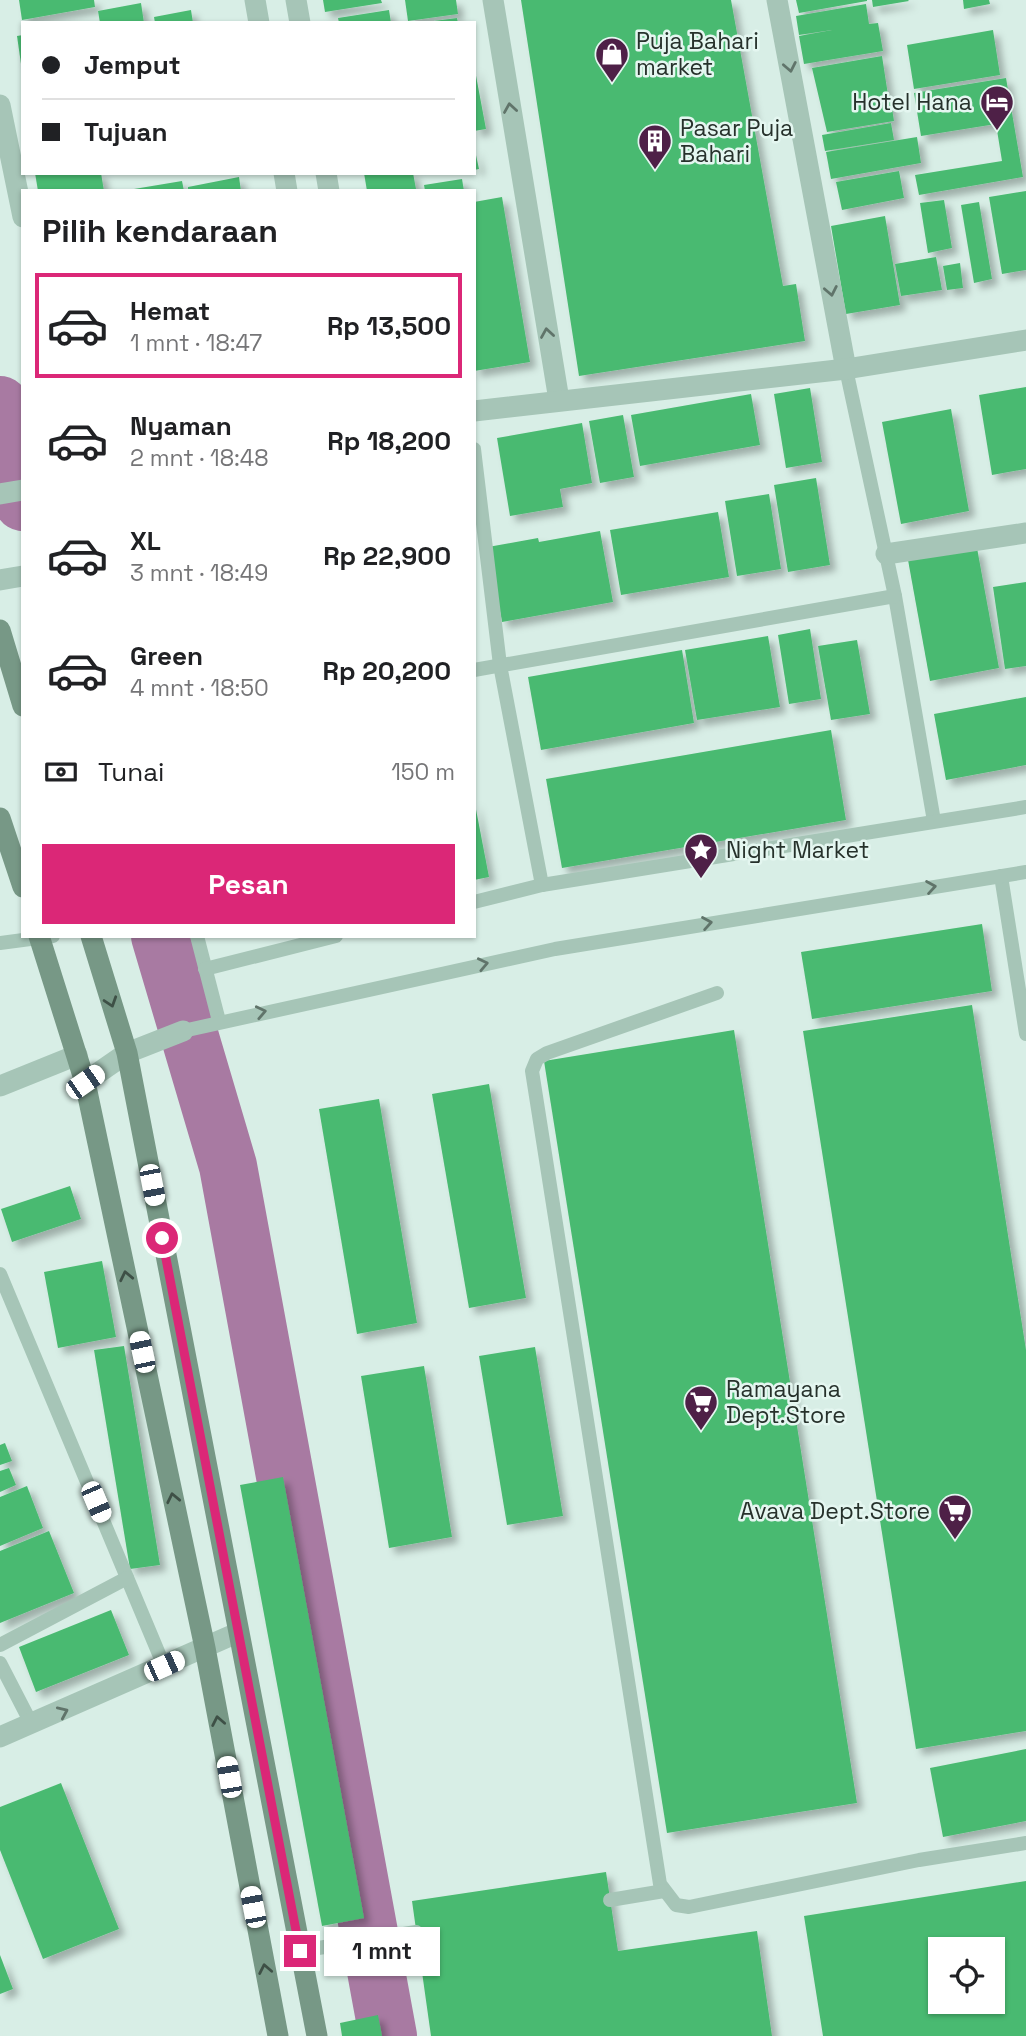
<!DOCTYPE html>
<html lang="id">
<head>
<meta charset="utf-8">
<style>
  body { margin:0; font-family:"Space Grotesk",sans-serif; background:#f2f2f2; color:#202124; height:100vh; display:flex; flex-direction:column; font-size:26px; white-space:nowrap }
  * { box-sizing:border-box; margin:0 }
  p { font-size:23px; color:#757577 }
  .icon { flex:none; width:38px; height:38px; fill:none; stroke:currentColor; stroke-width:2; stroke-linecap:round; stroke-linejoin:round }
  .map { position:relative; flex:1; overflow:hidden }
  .drawer { position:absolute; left:21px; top:189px; width:455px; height:749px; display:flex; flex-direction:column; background:#fff; border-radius:0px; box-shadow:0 2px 5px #0004 }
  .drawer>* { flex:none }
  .guide { position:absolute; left:21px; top:21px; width:455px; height:154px; border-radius:0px; box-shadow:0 2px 5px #0004; display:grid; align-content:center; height:154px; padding:0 21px; background:#fff }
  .buttons { position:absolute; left:928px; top:1937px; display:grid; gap:14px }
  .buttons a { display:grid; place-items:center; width:77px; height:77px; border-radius:0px; background:#fff; box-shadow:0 2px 5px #0004; font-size:35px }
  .end { position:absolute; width:32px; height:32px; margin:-16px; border:9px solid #db2777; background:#fff; box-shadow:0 0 0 4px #fff }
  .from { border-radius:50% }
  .bubble { position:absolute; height:49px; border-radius:0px; background:#fff; box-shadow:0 2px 5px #0004; font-size:23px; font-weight:700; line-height:49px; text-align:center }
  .car { position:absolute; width:21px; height:42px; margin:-21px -10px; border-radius:9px; box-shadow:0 0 5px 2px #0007; background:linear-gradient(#fff 24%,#345 0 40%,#fff 0 76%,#345 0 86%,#fff 0) }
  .guide b { display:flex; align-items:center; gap:24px; height:66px; font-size:26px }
  .guide b+b { border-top:2px solid #e0e0e0 }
  .guide i { width:18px; height:18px; background:#202124 }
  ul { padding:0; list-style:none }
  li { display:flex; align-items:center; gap:21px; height:105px; margin:0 14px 10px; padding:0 7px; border:4px solid transparent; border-radius:0px }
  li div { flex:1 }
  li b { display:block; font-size:26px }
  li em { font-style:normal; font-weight:700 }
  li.selected { border-color:#db2777 }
  li>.icon { width:63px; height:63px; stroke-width:1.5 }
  h2 { padding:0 21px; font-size:32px; line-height:84px }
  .pay { display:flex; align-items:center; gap:18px; height:77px; padding:0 21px; font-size:26px }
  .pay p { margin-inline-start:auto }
  .primary-button { display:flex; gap:14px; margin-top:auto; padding:14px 21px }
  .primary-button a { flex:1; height:80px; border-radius:0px; background:#db2777; color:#fff; font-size:28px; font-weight:700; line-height:80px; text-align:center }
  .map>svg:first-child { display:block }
</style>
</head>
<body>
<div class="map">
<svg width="1026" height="2036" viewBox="0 0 1026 2036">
  <defs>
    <filter id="shadow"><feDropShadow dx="6" dy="6" stdDeviation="3.5" flood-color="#0004"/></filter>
  </defs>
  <rect width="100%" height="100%" fill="#d8eee6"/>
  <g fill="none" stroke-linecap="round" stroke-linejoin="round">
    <!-- river -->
    <g stroke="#a87aa2" stroke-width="58">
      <polyline points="0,405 23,502"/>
      <polyline points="160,936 228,1166 388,2036"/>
    </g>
  </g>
  <!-- building -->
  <g fill="#4aba71" fill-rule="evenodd" filter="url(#shadow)">
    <polygon points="19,0 94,0 95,7 22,20"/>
    <polygon points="323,0 381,0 382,3 325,12"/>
    <polygon points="405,0 456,0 458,14 408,21"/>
    <polygon points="521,0 731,0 783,286 796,284 805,341 579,376"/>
    <polygon points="796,0 867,0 867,1 799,13"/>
    <polygon points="872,0 908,0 909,1 873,7"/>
    <polygon points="963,0 989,0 990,4 964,9"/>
    <polygon points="141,3 144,23 100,23 98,11"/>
    <polygon points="866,4 869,24 878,23 883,51 804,64 799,36 832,30 799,35 796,16"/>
    <polygon points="191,10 193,23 155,23 154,17"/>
    <polygon points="389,10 391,23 339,23 338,18"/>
    <polygon points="457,18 458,23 434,23 434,21"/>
    <polygon points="993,30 1000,75 914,89 907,45"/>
    <polygon points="23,35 23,64 21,64 17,36"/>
    <polygon points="882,56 888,95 848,102 890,95 894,121 827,132 812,68"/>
    <polygon points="474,65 486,129 474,131"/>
    <polygon points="1006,78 1023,177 919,195 915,175 1002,161 996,124 921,136 914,93"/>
    <polygon points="891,123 894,140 825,151 822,135"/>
    <polygon points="917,137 921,163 831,179 826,152"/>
    <polygon points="474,146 479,169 474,170"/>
    <polygon points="899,171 904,198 842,210 836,182"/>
    <polygon points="35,173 101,173 104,191 38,191"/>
    <polygon points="364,173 413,173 416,189 367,191"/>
    <polygon points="239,177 241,191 188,191 188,187"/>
    <polygon points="462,179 464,191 425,191 424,185"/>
    <polygon points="182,181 184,191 135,191 134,189"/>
    <polygon points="1026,191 1026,270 1002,274 989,197"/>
    <polygon points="502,197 530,362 474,371 474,202"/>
    <polygon points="944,200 952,248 928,253 920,203"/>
    <polygon points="979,202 992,279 974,283 961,205"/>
    <polygon points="885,216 900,305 846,314 831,226"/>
    <polygon points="936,257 942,290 901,296 895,264"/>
    <polygon points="960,263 963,288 947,290 943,266"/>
    <polygon points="1026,387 1026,469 992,475 979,395"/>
    <polygon points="810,388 822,462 786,468 774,394"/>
    <polygon points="751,394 760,445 640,466 631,415"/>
    <polygon points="951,409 969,511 901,524 882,422"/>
    <polygon points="623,415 634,477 600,483 589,421"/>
    <polygon points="582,423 592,483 560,489 563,507 510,516 497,438"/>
    <polygon points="816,478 830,565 788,572 774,485"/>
    <polygon points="769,494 781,569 737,576 725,501"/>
    <polygon points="718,512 729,577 621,595 610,530"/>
    <polygon points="600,531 613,602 502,622 488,547 538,538 539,542"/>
    <polygon points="977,548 999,668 930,681 908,560"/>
    <polygon points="1026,582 1026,666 1005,669 993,587"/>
    <polygon points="810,629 821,699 789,704 778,635"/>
    <polygon points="768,636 780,707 697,720 685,650"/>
    <polygon points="857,640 870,714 831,720 818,646"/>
    <polygon points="682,650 694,723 541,750 528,677"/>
    <polygon points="1026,697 1026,765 946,780 934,714"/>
    <polygon points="831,730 846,820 562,868 546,779"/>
    <polygon points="474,799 489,877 474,880"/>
    <polygon points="982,924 992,991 812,1019 801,952"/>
    <polygon points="972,1005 1026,1350 1026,1731 916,1749 803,1031"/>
    <polygon points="734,1030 857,1803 667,1833 544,1061"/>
    <polygon points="489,1084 526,1298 469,1308 432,1094"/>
    <polygon points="379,1099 417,1323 357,1334 319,1109"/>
    <polygon points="70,1186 81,1219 12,1242 1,1209"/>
    <polygon points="102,1261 116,1337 58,1348 44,1272"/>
    <polygon points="124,1346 160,1565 130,1569 94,1350"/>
    <polygon points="535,1347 563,1516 507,1525 479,1356"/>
    <polygon points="424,1366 452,1537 389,1548 361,1376"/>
    <polygon points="5,1443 12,1461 0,1465 0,1445"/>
    <polygon points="9,1468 16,1485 0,1492 0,1471"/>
    <polygon points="283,1477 364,1918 322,1926 240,1485"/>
    <polygon points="27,1486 43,1528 0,1546 0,1497"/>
    <polygon points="49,1531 74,1593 0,1623 0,1551"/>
    <polygon points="111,1610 129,1655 36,1692 19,1647"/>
    <polygon points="1026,1749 1026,1821 943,1837 930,1768"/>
    <polygon points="61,1783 119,1929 43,1959 0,1850 0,1807"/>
    <polygon points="606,1872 618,1951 757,1931 772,2036 431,2036 412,1901"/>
    <path d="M1026,1881V2036H823L804,1916ZM940,1950H992V2002H940Z"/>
    <polygon points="0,1955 13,1989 0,1994"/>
    <polygon points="378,2015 382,2036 342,2036 340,2023"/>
  </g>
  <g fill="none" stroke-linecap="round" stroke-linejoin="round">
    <!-- lane -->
    <g stroke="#a6c5b7" stroke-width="14">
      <polyline points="846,369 895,596 934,821"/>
      <polyline points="474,449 500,665 542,885"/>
      <polyline points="474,670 895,596"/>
      <polyline points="1001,876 1026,1034"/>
      <polyline points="474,902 542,885 1026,807"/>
      <polyline points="197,936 219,1021"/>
      <polyline points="0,943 53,936"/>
      <polyline points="205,969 336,936"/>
      <polyline points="717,993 547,1053 537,1059 532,1071 660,1884 676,1905 689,1907 919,1860 1026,1843"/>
      <polyline points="183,1031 555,949 1026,872"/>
      <polyline points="0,1274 164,1666"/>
      <polyline points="0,1645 127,1578"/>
      <polyline points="0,1663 32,1725"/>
      <polyline points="610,1900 664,1891"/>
      <polyline points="300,1951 416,1932"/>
    </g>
    <!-- street -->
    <g stroke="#a6c5b7" stroke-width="21">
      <polyline points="255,0 259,23"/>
      <polyline points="296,0 300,23"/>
      <polyline points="493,0 559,400"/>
      <polyline points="777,0 846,369"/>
      <polyline points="0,105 23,217"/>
      <polyline points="284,173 287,191"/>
      <polyline points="326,173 329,191"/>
      <polyline points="474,411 846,369 1026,340"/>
      <polyline points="0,494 23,490"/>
      <polyline points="886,554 1026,533"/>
      <polyline points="0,580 23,576"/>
      <polyline points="85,1082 127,1053 183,1031"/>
      <polyline points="0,1086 77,1055"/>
      <polyline points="0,1737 237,1633"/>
    </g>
    <!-- secondary -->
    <g stroke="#779886" stroke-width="21">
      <polyline points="0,630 23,706"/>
      <polyline points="0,818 23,887"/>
      <polyline points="39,936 85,1082 205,1648 278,2036"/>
      <polyline points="91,936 127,1053 317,2036"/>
    </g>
  </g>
  <!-- one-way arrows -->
  <defs><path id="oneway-chevron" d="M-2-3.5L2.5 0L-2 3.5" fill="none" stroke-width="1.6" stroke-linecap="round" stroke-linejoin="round" transform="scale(1.75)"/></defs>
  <g stroke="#60746a">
    <use href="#oneway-chevron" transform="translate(790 67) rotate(79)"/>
    <use href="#oneway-chevron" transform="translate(510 108) rotate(-99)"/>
    <use href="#oneway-chevron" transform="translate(831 291) rotate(79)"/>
    <use href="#oneway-chevron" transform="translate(547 333) rotate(-99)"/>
    <use href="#oneway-chevron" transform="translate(931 887) rotate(-9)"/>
    <use href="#oneway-chevron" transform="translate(707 923) rotate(-10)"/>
    <use href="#oneway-chevron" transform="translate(483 964) rotate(-12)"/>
    <use href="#oneway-chevron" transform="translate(261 1012) rotate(-12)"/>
    <use href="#oneway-chevron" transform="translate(63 1712) rotate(-24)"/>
  </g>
  <g stroke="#3e5046">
    <use href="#oneway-chevron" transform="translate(111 1002) rotate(72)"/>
    <use href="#oneway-chevron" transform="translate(126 1276) rotate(-102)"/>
    <use href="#oneway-chevron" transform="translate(173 1498) rotate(-102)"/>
    <use href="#oneway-chevron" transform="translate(218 1721) rotate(-101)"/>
    <use href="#oneway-chevron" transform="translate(265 1969) rotate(-101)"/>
  </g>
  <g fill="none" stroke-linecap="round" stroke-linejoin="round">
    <!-- route -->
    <polyline stroke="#db2777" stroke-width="9" points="162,1238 300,1951"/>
  </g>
  <!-- icons -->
  <defs>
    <g id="shop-pin" transform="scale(1.75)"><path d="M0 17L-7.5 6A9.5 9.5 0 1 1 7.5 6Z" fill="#4e2047" stroke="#e4f6f0"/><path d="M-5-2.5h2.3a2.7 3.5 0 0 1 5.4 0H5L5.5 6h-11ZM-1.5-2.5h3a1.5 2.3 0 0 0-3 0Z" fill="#fff"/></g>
    <g id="hotel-pin" transform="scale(1.75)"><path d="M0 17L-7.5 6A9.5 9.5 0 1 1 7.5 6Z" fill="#4e2047" stroke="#e4f6f0"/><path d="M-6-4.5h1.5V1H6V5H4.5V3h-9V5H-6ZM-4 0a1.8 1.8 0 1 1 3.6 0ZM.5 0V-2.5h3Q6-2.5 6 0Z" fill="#fff"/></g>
    <g id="building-pin" transform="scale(1.75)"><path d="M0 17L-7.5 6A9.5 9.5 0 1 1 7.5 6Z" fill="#4e2047" stroke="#e4f6f0"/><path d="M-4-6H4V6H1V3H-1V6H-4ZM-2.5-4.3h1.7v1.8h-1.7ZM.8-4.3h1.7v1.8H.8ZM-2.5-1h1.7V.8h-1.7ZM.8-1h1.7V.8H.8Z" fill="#fff"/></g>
    <g id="sight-pin" transform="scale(1.75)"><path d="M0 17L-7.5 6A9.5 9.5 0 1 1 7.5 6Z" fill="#4e2047" stroke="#e4f6f0"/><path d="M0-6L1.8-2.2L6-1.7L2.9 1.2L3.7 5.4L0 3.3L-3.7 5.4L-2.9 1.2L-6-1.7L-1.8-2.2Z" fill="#fff"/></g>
    <g id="supermarket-pin" transform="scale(1.75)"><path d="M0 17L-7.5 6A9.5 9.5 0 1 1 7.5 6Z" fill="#4e2047" stroke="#e4f6f0"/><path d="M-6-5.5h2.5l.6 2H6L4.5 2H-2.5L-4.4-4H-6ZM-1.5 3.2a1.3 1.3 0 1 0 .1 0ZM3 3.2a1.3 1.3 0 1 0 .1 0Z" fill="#fff"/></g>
  </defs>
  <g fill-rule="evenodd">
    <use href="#shop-pin" x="612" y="54"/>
    <use href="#hotel-pin" x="997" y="102"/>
    <use href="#building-pin" x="655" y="141"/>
    <use href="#sight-pin" x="701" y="850"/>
    <use href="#supermarket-pin" x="701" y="1402"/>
    <use href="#supermarket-pin" x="955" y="1511"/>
  </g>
  <g text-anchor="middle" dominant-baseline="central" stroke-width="5" stroke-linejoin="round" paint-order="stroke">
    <!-- poi labels -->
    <g font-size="23" fill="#26312b" stroke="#e4f6f0" text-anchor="start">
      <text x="636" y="41">Puja Bahari<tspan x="636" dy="26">market</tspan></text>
      <text x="972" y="102" text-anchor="end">Hotel Hana</text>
      <text x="680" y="128">Pasar Puja<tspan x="680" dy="26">Bahari</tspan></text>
      <text x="726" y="850">Night Market</text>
      <text x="726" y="1389">Ramayana<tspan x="726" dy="26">Dept.Store</tspan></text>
      <text x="930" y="1511" text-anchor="end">Avava Dept.Store</text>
    </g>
  </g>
</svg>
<div class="buttons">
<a><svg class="icon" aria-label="locate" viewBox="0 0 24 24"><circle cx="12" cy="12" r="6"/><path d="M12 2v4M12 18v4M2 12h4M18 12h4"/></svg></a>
</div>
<i class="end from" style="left:162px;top:1238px"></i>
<i class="end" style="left:300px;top:1951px"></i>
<div class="bubble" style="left:324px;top:1927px;width:116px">1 mnt</div>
<i class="car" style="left:85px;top:1082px;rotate:55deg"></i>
<i class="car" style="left:152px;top:1185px;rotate:169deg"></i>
<i class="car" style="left:142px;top:1352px;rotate:348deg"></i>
<i class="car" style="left:96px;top:1502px;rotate:157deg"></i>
<i class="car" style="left:164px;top:1666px;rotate:66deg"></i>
<i class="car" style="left:229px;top:1777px;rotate:350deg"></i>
<i class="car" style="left:253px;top:1907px;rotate:349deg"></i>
<div class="guide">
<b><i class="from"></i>Jemput</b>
<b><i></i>Tujuan</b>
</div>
<section class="drawer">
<h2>Pilih kendaraan</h2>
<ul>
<li class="selected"><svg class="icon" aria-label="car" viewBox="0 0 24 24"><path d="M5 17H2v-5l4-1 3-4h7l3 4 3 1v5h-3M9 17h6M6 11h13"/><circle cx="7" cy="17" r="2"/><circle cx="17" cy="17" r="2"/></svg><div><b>Hemat</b><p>1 mnt · 18:47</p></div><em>Rp 13,500</em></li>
<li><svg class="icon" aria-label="car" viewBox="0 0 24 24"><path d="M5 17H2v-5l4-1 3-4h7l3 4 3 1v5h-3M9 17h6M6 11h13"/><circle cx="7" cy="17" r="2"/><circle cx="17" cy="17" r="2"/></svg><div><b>Nyaman</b><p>2 mnt · 18:48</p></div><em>Rp 18,200</em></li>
<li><svg class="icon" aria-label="car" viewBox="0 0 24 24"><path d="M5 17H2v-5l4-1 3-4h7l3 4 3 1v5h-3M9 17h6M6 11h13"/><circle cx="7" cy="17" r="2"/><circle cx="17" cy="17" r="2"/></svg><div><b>XL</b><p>3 mnt · 18:49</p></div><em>Rp 22,900</em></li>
<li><svg class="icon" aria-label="car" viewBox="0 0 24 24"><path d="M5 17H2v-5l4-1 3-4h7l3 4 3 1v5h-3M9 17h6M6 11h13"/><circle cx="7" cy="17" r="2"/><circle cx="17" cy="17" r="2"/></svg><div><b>Green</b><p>4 mnt · 18:50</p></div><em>Rp 20,200</em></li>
</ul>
<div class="pay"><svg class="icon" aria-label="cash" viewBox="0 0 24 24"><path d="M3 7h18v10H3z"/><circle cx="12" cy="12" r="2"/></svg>Tunai<p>150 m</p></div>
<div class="primary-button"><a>Pesan</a></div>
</section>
</div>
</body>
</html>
